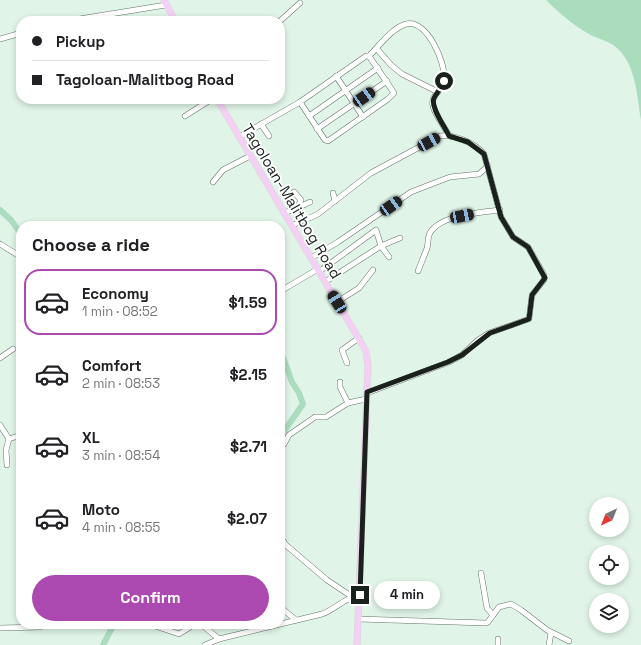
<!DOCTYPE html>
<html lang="en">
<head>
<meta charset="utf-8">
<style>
  body { margin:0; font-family:"Space Grotesk",sans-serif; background:#f2f2f2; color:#202124; height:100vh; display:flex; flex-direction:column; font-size:15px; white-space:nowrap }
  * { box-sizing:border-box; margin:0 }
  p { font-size:13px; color:#757577 }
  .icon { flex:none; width:22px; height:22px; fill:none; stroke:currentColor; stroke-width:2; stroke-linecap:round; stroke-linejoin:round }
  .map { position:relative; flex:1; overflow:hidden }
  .details { position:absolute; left:16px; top:221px; width:269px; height:408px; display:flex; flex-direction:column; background:#fff; border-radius:16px; box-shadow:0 2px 6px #0003 }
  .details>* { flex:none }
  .hud { position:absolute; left:16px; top:16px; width:269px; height:88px; border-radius:16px; box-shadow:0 2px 6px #0003; display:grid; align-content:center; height:88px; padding:0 16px; background:#fff }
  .needle { width:26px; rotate:223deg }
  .buttons { position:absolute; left:589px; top:497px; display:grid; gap:8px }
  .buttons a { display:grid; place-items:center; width:40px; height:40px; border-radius:50%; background:#fff; box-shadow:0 2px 6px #0003; font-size:20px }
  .end { position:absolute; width:18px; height:18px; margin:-9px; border:5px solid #1a211d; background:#fff; box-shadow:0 0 0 2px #fff }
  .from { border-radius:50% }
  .bubble { position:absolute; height:28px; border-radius:14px; background:#fff; box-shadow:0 2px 6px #0003; font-size:13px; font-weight:700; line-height:28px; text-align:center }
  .car { position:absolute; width:12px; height:24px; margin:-12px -6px; border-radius:5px; box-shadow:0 0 3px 1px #0007; background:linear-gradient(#222 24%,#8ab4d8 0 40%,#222 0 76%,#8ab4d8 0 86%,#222 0) }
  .hud b { display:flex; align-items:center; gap:14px; height:38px; font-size:15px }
  .hud b+b { border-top:1px solid #e0e0e0 }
  .hud i { width:10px; height:10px; background:#202124 }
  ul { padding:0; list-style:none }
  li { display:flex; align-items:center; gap:12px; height:66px; margin:0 8px 6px; padding:0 8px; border:2px solid transparent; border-radius:16px }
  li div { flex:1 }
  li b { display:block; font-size:15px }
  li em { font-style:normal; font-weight:700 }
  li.active { border-color:#ab49b1 }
  li>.icon { width:36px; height:36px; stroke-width:1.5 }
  h2 { padding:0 16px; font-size:18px; line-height:48px }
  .button { display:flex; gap:8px; margin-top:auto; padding:8px 16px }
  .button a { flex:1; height:46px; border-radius:24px; background:#ab49b1; color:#fff; font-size:16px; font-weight:700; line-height:46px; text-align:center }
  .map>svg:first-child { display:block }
</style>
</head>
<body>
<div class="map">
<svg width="641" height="645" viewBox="0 0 641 645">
  <rect width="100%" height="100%" fill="#e0f4e7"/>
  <!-- water -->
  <path fill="#aaddbe" d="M546,0H641V120C637,96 636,65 617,48C609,41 598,39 589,34C573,25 559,13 546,0Z"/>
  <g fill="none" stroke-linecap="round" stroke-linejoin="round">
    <!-- river -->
    <g stroke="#aaddbe" stroke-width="6">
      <polyline points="0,210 11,220 21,234"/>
      <polyline points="280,349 292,382 299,393 303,404 280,437"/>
      <polyline points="103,645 114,624"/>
    </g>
    <!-- minor casing -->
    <g stroke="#627469" stroke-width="6">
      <g id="minor">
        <polyline points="67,21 166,5"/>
        <polyline points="280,21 300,3"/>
        <polyline points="0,39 21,33"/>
        <polyline points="377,49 391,65 402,74 438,92"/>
        <polyline points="336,76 363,117"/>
        <polyline points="300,102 325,140 328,141 388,99 394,93 369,56"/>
        <polyline points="185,116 212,99"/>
        <polyline points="309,116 378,68"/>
        <polyline points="261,124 269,136"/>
        <polyline points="317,129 387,81"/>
        <path d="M239,137L300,102L366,56H369C379,46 392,28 406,24C427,19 446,63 444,79C444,89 430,95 433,106C435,115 445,127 449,136"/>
        <polyline points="213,182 223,170 250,156"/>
        <polyline points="333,193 335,201"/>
        <polyline points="297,208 310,202"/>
        <polyline points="284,213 297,208 301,200 294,192"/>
        <path d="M292,226C301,220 309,219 318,214L371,173L440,136C455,134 474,143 484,154L501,217L513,237L528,247L544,275V280L532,295L529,319L489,333L478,340L462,355L449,362L367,393"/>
        <polyline points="0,244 21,257"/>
        <polyline points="311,258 338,242 411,192 450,177 479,174 488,166"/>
        <polyline points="320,271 376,230 381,246 389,257"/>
        <path d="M418,271C421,264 423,258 426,251C429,245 427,238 430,233C440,215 481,212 500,210"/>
        <polyline points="325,282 381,246 400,238"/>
        <polyline points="280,289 284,289 318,269"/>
        <polyline points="337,302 359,288 373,270"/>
        <polyline points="0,358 13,349"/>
        <polyline points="347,363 342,350 359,338"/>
        <polyline points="340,382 340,387 348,403"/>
        <polyline points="0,425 9,439 21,435"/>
        <polyline points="284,444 289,435 315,417 326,417 348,403 366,399"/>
        <polyline points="7,465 6,450 9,439"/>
        <polyline points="280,540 327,580 351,596"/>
        <polyline points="280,551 284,542"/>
        <polyline points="481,573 487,608 493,615"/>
        <polyline points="280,607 296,620"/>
        <polyline points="358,619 486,623 488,622 499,607 511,604 521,610 547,630 569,641"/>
        <polyline points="201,624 219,639"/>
        <polyline points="155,626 179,634 195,624"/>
        <polyline points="0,628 40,627 50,624"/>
        <polyline points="498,639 498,645"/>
        <path d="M205,645L219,639L322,614C336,609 345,597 360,595"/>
        <polyline points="549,645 551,633"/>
      </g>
    </g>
    <!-- major casing -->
    <g stroke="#d6d7d6" stroke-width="7">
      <g id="major">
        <polyline points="164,0 175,21"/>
        <polyline points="217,99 366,351 368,366 357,645"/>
      </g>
    </g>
    <!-- minor -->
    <use href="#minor" stroke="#fff" stroke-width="5"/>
    <!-- major -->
    <use href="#major" stroke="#f4d0f5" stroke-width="6"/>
  </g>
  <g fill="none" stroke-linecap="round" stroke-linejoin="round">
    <!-- route -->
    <path stroke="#1a211d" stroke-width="5" d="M360,595L367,392L448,362L462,355L490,333L529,319L532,295L545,278L528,247L513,237L501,217L484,154L468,142L449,136C445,127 430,107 434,98C437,92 442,87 444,81"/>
  </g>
  <g text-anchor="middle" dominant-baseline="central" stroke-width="3.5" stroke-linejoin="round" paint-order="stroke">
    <!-- street labels -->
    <g font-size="15" fill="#1a211d" stroke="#fff">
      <text transform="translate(292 201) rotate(59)">Tagoloan-Malitbog Road</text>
    </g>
  </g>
</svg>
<div class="buttons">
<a><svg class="needle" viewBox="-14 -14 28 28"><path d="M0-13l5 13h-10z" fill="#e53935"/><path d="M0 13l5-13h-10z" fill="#757577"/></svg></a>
<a><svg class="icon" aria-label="locate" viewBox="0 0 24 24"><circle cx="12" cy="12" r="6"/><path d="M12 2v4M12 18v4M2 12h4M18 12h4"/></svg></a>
<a><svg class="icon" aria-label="layers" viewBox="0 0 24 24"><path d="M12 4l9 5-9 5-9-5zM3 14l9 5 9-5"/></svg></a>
</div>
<i class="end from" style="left:444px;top:81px"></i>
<i class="end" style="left:360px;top:595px"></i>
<div class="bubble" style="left:374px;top:581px;width:66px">4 min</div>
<i class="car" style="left:364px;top:97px;rotate:55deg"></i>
<i class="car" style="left:429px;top:142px;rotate:61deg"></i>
<i class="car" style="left:391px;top:206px;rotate:55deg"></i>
<i class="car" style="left:462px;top:216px;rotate:79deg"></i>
<i class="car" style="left:337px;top:302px;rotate:328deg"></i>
<div class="hud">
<b><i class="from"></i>Pickup</b>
<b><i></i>Tagoloan-Malitbog Road</b>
</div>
<section class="details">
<h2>Choose a ride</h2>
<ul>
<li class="active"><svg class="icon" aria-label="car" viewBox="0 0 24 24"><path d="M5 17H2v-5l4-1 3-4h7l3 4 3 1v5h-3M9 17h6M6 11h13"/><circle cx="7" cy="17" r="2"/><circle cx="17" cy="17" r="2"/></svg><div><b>Economy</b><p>1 min · 08:52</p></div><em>$1.59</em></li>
<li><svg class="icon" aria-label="car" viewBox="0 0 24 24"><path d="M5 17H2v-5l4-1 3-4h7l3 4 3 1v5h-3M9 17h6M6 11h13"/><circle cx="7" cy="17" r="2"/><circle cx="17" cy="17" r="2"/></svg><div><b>Comfort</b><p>2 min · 08:53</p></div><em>$2.15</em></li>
<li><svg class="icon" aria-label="car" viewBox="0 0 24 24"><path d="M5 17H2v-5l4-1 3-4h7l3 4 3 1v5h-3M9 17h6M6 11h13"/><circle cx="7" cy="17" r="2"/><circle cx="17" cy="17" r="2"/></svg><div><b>XL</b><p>3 min · 08:54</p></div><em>$2.71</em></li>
<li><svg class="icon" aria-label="car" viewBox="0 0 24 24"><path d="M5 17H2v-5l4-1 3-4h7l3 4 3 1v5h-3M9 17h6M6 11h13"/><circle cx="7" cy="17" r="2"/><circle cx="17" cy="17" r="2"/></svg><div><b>Moto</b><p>4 min · 08:55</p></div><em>$2.07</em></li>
</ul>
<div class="button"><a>Confirm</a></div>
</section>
</div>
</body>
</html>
